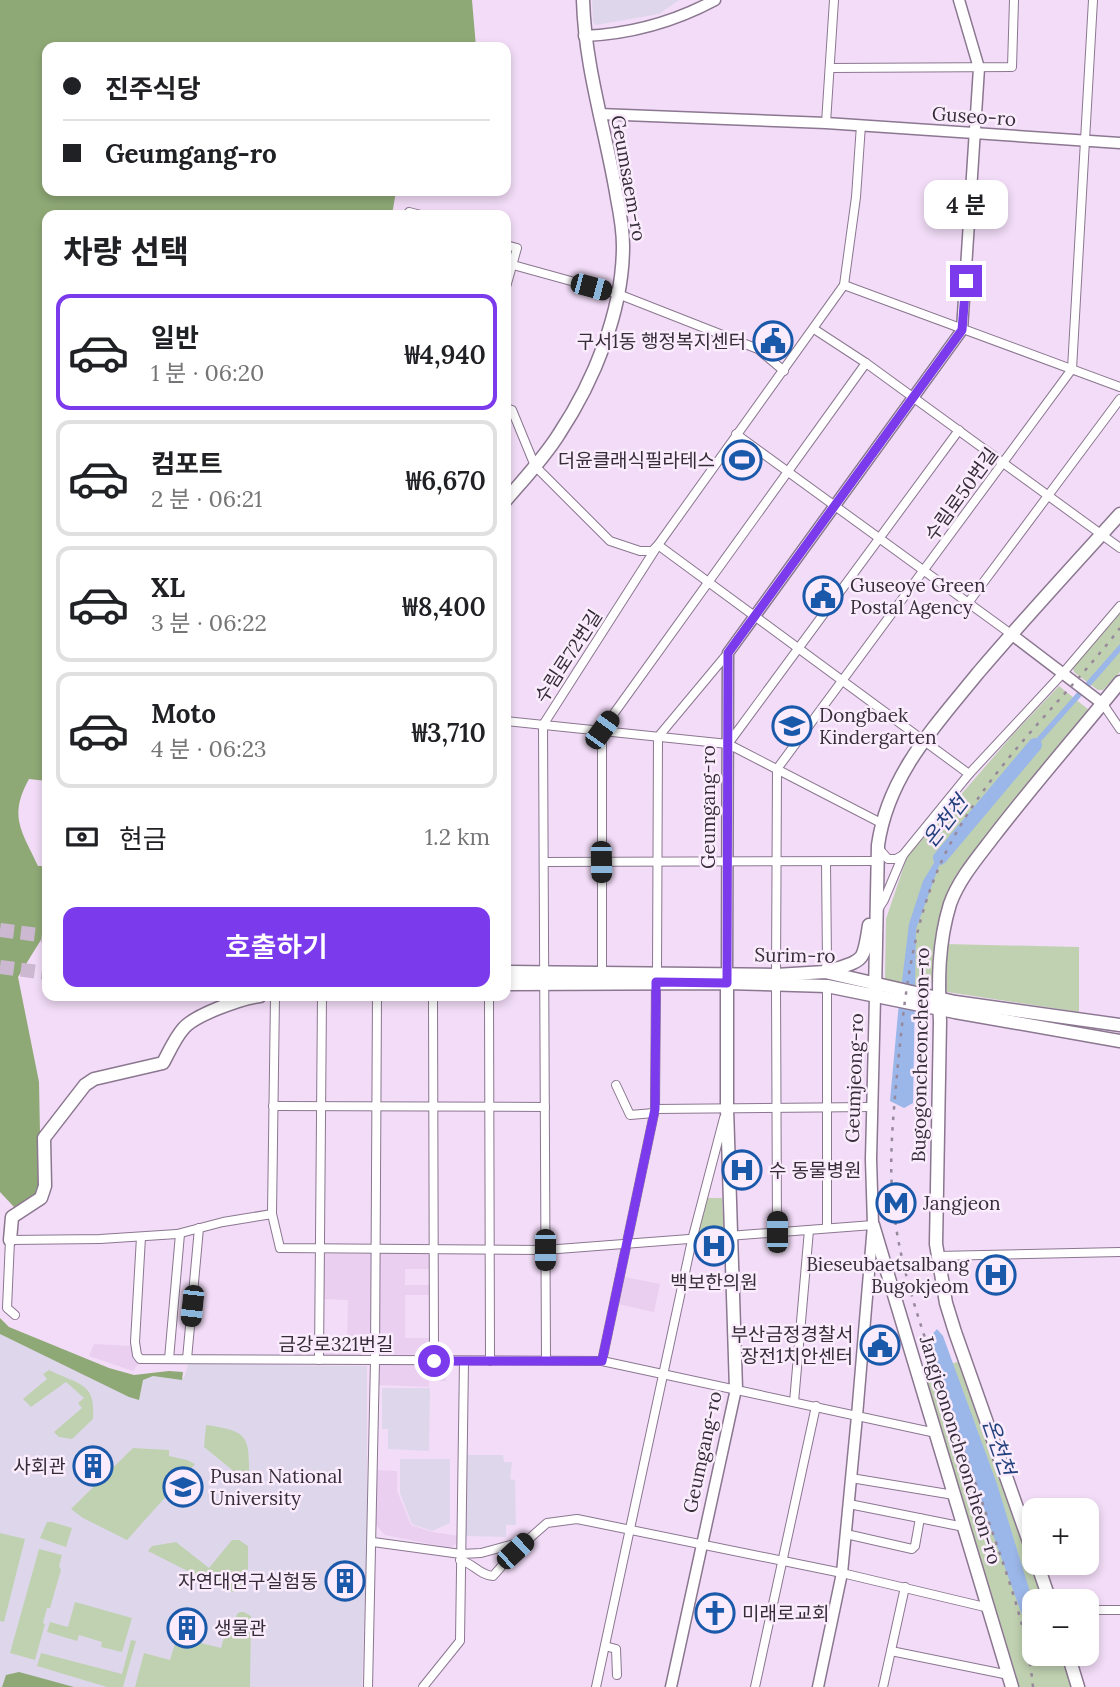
<!DOCTYPE html>
<html lang="ko">
<head>
<meta charset="utf-8">
<style>
  body { margin:0; font-family:Lora,"Noto Sans KR",serif; background:#f6f6f6; color:#202124; height:100vh; display:flex; flex-direction:column; font-size:26px; white-space:nowrap }
  * { box-sizing:border-box; margin:0 }
  p { font-size:23px; color:#757577 }
  .icon { flex:none; width:38px; height:38px; fill:none; stroke:currentColor; stroke-width:2; stroke-linecap:round; stroke-linejoin:round }
  .map { position:relative; flex:1; overflow:hidden }
  .side { position:absolute; left:42px; top:210px; width:469px; height:791px; display:flex; flex-direction:column; background:#fff; border-radius:14px; box-shadow:0 4px 10px #0003 }
  .side>* { flex:none }
  .hud { position:absolute; left:42px; top:42px; width:469px; height:154px; border-radius:14px; box-shadow:0 4px 10px #0003; display:grid; align-content:center; height:154px; padding:0 21px; background:#fff }
  .fabs { position:absolute; left:1022px; top:1498px; display:grid; gap:14px }
  .fabs a { display:grid; place-items:center; width:77px; height:77px; border-radius:14px; background:#fff; box-shadow:0 4px 10px #0003; font-size:35px }
  .end { position:absolute; width:32px; height:32px; margin:-16px; border:9px solid #7c3aed; background:#fff; box-shadow:0 0 0 4px #fff }
  .from { border-radius:50% }
  .bubble { position:absolute; height:49px; border-radius:14px; background:#fff; box-shadow:0 4px 10px #0003; font-size:23px; font-weight:600; line-height:49px; text-align:center }
  .car { position:absolute; width:21px; height:42px; margin:-21px -10px; border-radius:9px; box-shadow:0 0 5px 2px #0007; background:linear-gradient(#222 24%,#8ab4d8 0 40%,#222 0 76%,#8ab4d8 0 86%,#222 0) }
  .hud b { display:flex; align-items:center; gap:24px; height:66px; font-size:26px }
  .hud b+b { border-top:2px solid #e0e0e0 }
  .hud i { width:18px; height:18px; background:#202124 }
  ul { padding:0; list-style:none }
  li { display:flex; align-items:center; gap:21px; height:116px; margin:0 14px 10px; padding:0 7px; border:4px solid #e0e0e0; border-radius:14px }
  li div { flex:1 }
  li b { display:block; font-size:26px }
  li em { font-style:normal; font-weight:600 }
  li.current { border-color:#7c3aed }
  li>.icon { width:63px; height:63px; stroke-width:1.5 }
  h2 { padding:0 21px; font-size:32px; line-height:84px }
  .pay { display:flex; align-items:center; gap:18px; height:77px; padding:0 21px; font-size:26px }
  .pay p { margin-inline-start:auto }
  .action { display:flex; gap:14px; margin-top:auto; padding:14px 21px }
  .action a { flex:1; height:80px; border-radius:14px; background:#7c3aed; color:#fff; font-size:28px; font-weight:600; line-height:80px; text-align:center }
  .map>svg:first-child { display:block }
</style>
</head>
<body>
<div class="map">
<svg width="1120" height="1687" viewBox="0 0 1120 1687">
  <rect width="100%" height="100%" fill="#f2dcf7"/>
  <!-- built -->
  <g fill="#eacff1">
    <polygon points="377,1251 431,1251 431,1269 405,1269 405,1285 429,1285 429,1295 405,1295 405,1338 431,1338 431,1358 377,1358"/>
    <polygon points="322,1254 375,1254 374,1356 322,1356 322,1342 347,1342 348,1300 321,1299"/>
    <polygon points="624,1277 660,1284 654,1312 618,1304"/>
    <polygon points="94,1344 133,1346 133,1359 139,1363 133,1371 89,1356"/>
    <polygon points="378,1364 446,1364 446,1381 429,1381 429,1387 378,1385"/>
    <polygon points="376,1470 397,1471 397,1491 411,1525 432,1532 460,1536 458,1542 450,1548 385,1535 376,1525"/>
  </g>
  <!-- education -->
  <g fill="#ded7ec">
    <polygon points="592,0 679,0 659,14 596,25 593,22"/>
    <polygon points="0,1321 8,1328 110,1372 138,1380 152,1376 184,1378 188,1364 367,1366 367,1532 362,1687 0,1687"/>
    <polygon points="382,1388 430,1388 429,1451 388,1449 388,1429 382,1429"/>
    <polygon points="466,1455 503,1455 504,1462 512,1462 510,1479 515,1480 516,1525 506,1525 506,1537 466,1536"/>
    <polygon points="400,1459 450,1459 450,1523 432,1531 412,1524 400,1493"/>
  </g>
  <!-- green -->
  <g fill="#c0d1b1">
    <polygon points="1120,610 1120,672 1103,690 1098,690 1075,673 1072,668"/>
    <polygon points="1059,686 1089,710 962,872 937,941 931,984 924,990 885,980 886,919 907,857 1016,731"/>
    <polygon points="945,944 1079,947 1079,1012 947,992 941,984"/>
    <polygon points="707,1198 722,1198 724,1232 698,1234"/>
    <polygon points="957,1362 963,1363 1046,1601 1034,1601 1034,1654 1061,1654 1071,1687 1017,1687 993,1601 921,1373"/>
    <path d="M49,1370C78,1385 96,1381 93,1419L72,1439L59,1437L54,1432L82,1408L78,1403L84,1398L66,1382L31,1407L23,1399L47,1379L43,1374Z"/>
    <path d="M206,1425C249,1431 249,1436 249,1478H242L204,1447Z"/>
    <polygon points="133,1448 169,1450 169,1456 187,1460 195,1464 127,1540 83,1518 71,1509"/>
    <polygon points="47,1522 52,1522 72,1528 66,1547 40,1538"/>
    <polygon points="0,1533 25,1539 4,1622 0,1621"/>
    <polygon points="232,1540 239,1540 248,1546 248,1568 244,1586 234,1592 225,1590 148,1551 152,1546 176,1542 209,1568"/>
    <polygon points="39,1549 62,1555 59,1566 61,1570 50,1608 47,1608 43,1623 45,1624 35,1660 10,1653"/>
    <polygon points="75,1602 132,1618 122,1652 101,1647 102,1642 79,1635 77,1641 47,1632 50,1622 68,1627"/>
    <polygon points="240,1612 244,1612 251,1616 250,1687 135,1687 144,1653 170,1660 177,1637 221,1648 229,1620 235,1621 237,1614"/>
    <polygon points="131,1640 136,1641 123,1687 107,1687 37,1666 41,1653 122,1674"/>
  </g>
  <!-- forest -->
  <g fill="#8fa976">
    <path d="M0,0H472L476,47H47V191H396L392,215H47V781L29,779C8,817 22,831 38,866H47V930L18,977L39,1082L41,1184L36,1195L15,1208L0,1192Z"/>
    <polygon points="0,1318 9,1327 109,1368 134,1375 169,1371 183,1372 182,1380 153,1376 143,1380 139,1400 129,1397 0,1334"/>
    <polygon points="19,1672 74,1687 2,1687 6,1675"/>
  </g>
  <!-- water -->
  <g fill="#9bb6e8">
    <polygon points="1120,644 1120,652 1101,674 1044,738 982,800 943,855 916,929 913,1103 904,1108 890,1101 898,1013 909,924 923,881 951,835"/>
    <polygon points="937,1329 943,1336 997,1484 1034,1605 1034,1648 924,1344"/>
  </g>
  <g fill="none" stroke-linecap="round" stroke-linejoin="round">
    <!-- river -->
    <polyline stroke="#9bb6e8" stroke-width="14" points="940,858 1035,745"/>
    <!-- trunk-tunnel -->
    <g stroke="#ccb9d1" stroke-width="14" stroke-dasharray="14 7" stroke-linecap="butt">
      <polyline points="0,930 47,936"/>
      <polyline points="0,967 47,973"/>
    </g>
    <!-- minor casing -->
    <g stroke="#8b7790" stroke-width="10">
      <g id="minor">
        <polyline points="830,68 1012,67 1014,0"/>
        <polyline points="826,123 834,0"/>
        <polyline points="407,215 409,212 421,215"/>
        <polyline points="506,245 517,248 506,287"/>
        <polyline points="513,265 618,294 758,349 784,371"/>
        <polyline points="844,285 1120,387"/>
        <polyline points="814,329 866,363 1120,548"/>
        <polyline points="506,408 512,410 535,466 610,541 640,551 652,551 658,545 969,774"/>
        <polyline points="736,434 1011,634"/>
        <polyline points="968,603 1120,399"/>
        <polyline points="1103,704 1120,729"/>
        <polyline points="506,721 728,744 881,823"/>
        <polyline points="728,744 959,430"/>
        <polyline points="880,850 888,859 896,859 903,855"/>
        <polyline points="544,862 876,861"/>
        <polyline points="877,911 884,900 903,855 969,774 1063,673 1120,606"/>
        <polyline points="602,971 602,730 866,363"/>
        <polyline points="657,972 658,737 728,653"/>
        <polyline points="825,972 827,962 826,862"/>
        <polyline points="776,975 777,769 1072,369 1093,0"/>
        <polyline points="776,985 777,1232"/>
        <polyline points="275,996 272,1214 280,1248 545,1250 873,1225"/>
        <polyline points="433,996 434,1361"/>
        <polyline points="489,996 490,1361"/>
        <polyline points="616,1085 630,1115 654,1113"/>
        <polyline points="273,1106 545,1107"/>
        <polyline points="655,1109 871,1107"/>
        <polyline points="827,1228 827,986"/>
        <polyline points="141,1237 135,1342 137,1355 140,1359 602,1361 936,1433"/>
        <polyline points="937,1256 1120,1252"/>
        <polyline points="15,1315 7,1308 10,1240 100,1239 177,1234 223,1222 272,1214"/>
        <polyline points="169,1359 180,1234"/>
        <polyline points="187,1359 199,1228"/>
        <polyline points="319,1360 322,996"/>
        <polyline points="546,1360 543,725 658,545 844,285 856,197 861,125"/>
        <polyline points="602,1361 655,1109 656,982"/>
        <polyline points="794,1402 809,1230"/>
        <polyline points="851,1478 954,1495"/>
        <polyline points="849,1504 964,1527"/>
        <polyline points="846,1534 912,1549 915,1546 920,1518"/>
        <polyline points="373,1542 461,1554 481,1553 525,1541"/>
        <path d="M460,1560C473,1563 479,1575 493,1576L515,1551L547,1523L577,1519L842,1573L989,1608"/>
        <polyline points="1087,1610 1120,1610"/>
        <polyline points="605,1646 616,1649 617,1675"/>
        <polyline points="891,1651 1009,1675"/>
        <polyline points="368,1687 375,1361 377,996"/>
        <polyline points="423,1687 460,1641 464,1361"/>
        <polyline points="596,1687 692,1240 724,1118"/>
        <polyline points="755,1687 816,1406"/>
        <polyline points="883,1687 905,1587"/>
      </g>
    </g>
    <!-- tertiary casing -->
    <g stroke="#8b7790" stroke-width="13">
      <g id="tertiary">
        <path d="M584,36C630,34 674,22 715,0"/>
        <polyline points="599,114 826,123 1120,143"/>
        <polyline points="1011,634 1103,704"/>
        <polyline points="727,980 728,653 962,330 979,68 959,0"/>
        <polyline points="671,1687 736,1389"/>
        <polyline points="818,1687 842,1573 857,1416 873,1225 871,1159 875,997"/>
      </g>
    </g>
    <!-- secondary casing -->
    <g stroke="#8b7790" stroke-width="15">
      <g id="secondary">
        <path d="M506,500C524,479 544,458 559,434C594,381 623,311 623,246C623,230 620,213 617,198C606,131 585,69 583,0"/>
        <path d="M830,971C865,959 863,963 869,925"/>
        <polyline points="506,972 776,975 825,972 955,1002 1120,1025"/>
        <polyline points="727,983 727,1108 736,1389"/>
        <polyline points="506,984 727,983 827,986 955,1012 1120,1041"/>
        <path d="M875,993L878,845C888,775 935,726 978,673C1024,619 1072,567 1120,514"/>
        <polyline points="873,1225 1012,1687"/>
        <path d="M10,1240L12,1217L41,1198L45,1186L44,1138L85,1085L94,1079L163,1063C169,1052 175,1038 183,1029C194,1015 242,998 260,996"/>
        <path d="M1034,1556L955,1332L946,1303L936,1244L940,1021C938,981 938,943 950,904C959,879 978,857 994,836C1034,784 1078,734 1120,682"/>
        <polyline points="1037,1563 1050,1601"/>
        <polyline points="1068,1654 1078,1687"/>
      </g>
    </g>
    <!-- minor -->
    <use href="#minor" stroke="#fff" stroke-width="8"/>
    <!-- tertiary -->
    <use href="#tertiary" stroke="#fff" stroke-width="10"/>
    <!-- secondary -->
    <use href="#secondary" stroke="#fff" stroke-width="12"/>
    <!-- rail -->
    <path stroke="#97889b" stroke-width="2.5" stroke-dasharray="3.5 7" stroke-linecap="butt" d="M1033,1687C1028,1633 1010,1583 992,1531C973,1475 953,1419 933,1362C917,1314 900,1264 894,1212C888,1166 893,1120 897,1074C905,991 913,909 955,835C998,758 1066,698 1120,628"/>
  </g>
  <g fill="none" stroke-linecap="round" stroke-linejoin="round">
    <!-- route -->
    <polyline stroke="#7c3aed" stroke-width="9" points="434,1361 602,1361 655,1109 656,982 727,983 728,653 962,330 966,281"/>
  </g>
  <!-- icons -->
  <defs>
    <g id="civic-ring" transform="scale(2.0125)"><circle r="9.5" fill="#faecfd" stroke="#1a59aa" stroke-width="1.5"/><path d="M-.6-6.5H3V-4.5H.6V-3L4-1V1h2V6H-6V1h2V-1L-.6-3ZM-1.2 2.5V6h2.4V2.5Z" fill="#1a59aa"/></g>
    <g id="stadium-ring" transform="scale(2.0125)"><circle r="9.5" fill="#faecfd" stroke="#1a59aa" stroke-width="1.5"/><path d="M0-5a6.5 5 0 1 0 0 10a6.5 5 0 1 0 0-10ZM-3.5-1.8h7v3.6h-7Z" fill="#1a59aa"/></g>
    <g id="school-ring" transform="scale(2.0125)"><circle r="9.5" fill="#faecfd" stroke="#1a59aa" stroke-width="1.5"/><path d="M0-5L7-2L0 1L-7-2ZM-4 1L0 2.5L4 1V4Q0 6-4 4Z" fill="#1a59aa"/></g>
    <g id="hospital-ring" transform="scale(2.0125)"><circle r="9.5" fill="#faecfd" stroke="#1a59aa" stroke-width="1.5"/><path d="M-5-5h3v3.5h4V-5h3V5h-3V1.5h-4V5h-3Z" fill="#1a59aa"/></g>
    <g id="metro-ring" transform="scale(2.0125)"><circle r="9.5" fill="#faecfd" stroke="#1a59aa" stroke-width="1.5"/><path d="M-5.5 5V-5H-3L0 0L3-5H5.5V5H3V-.5L0 4L-3-.5V5Z" fill="#1a59aa"/></g>
    <g id="building-ring" transform="scale(2.0125)"><circle r="9.5" fill="#faecfd" stroke="#1a59aa" stroke-width="1.5"/><path d="M-4-6H4V6H1V3H-1V6H-4ZM-2.5-4.3h1.7v1.8h-1.7ZM.8-4.3h1.7v1.8H.8ZM-2.5-1h1.7V.8h-1.7ZM.8-1h1.7V.8H.8Z" fill="#1a59aa"/></g>
    <g id="university-ring" transform="scale(2.0125)"><circle r="9.5" fill="#faecfd" stroke="#1a59aa" stroke-width="1.5"/><path d="M0-5L7-2L0 1L-7-2ZM-4 1L0 2.5L4 1V4Q0 6-4 4Z" fill="#1a59aa"/></g>
    <g id="church-ring" transform="scale(2.0125)"><circle r="9.5" fill="#faecfd" stroke="#1a59aa" stroke-width="1.5"/><path d="M-1.2-6h2.4v3.5h3.3v2.4h-3.3V6h-2.4V-.1h-3.3v-2.4h3.3Z" fill="#1a59aa"/></g>
  </defs>
  <g fill-rule="evenodd">
    <use href="#civic-ring" x="773" y="341"/>
    <use href="#stadium-ring" x="742" y="460"/>
    <use href="#civic-ring" x="823" y="596"/>
    <use href="#school-ring" x="792" y="726"/>
    <use href="#hospital-ring" x="742" y="1170"/>
    <use href="#metro-ring" x="896" y="1203"/>
    <use href="#hospital-ring" x="714" y="1246"/>
    <use href="#hospital-ring" x="996" y="1275"/>
    <use href="#civic-ring" x="880" y="1345"/>
    <use href="#building-ring" x="93" y="1466"/>
    <use href="#university-ring" x="183" y="1487"/>
    <use href="#building-ring" x="345" y="1581"/>
    <use href="#church-ring" x="715" y="1613"/>
    <use href="#building-ring" x="187" y="1628"/>
  </g>
  <g text-anchor="middle" dominant-baseline="central" stroke-width="5" stroke-linejoin="round" paint-order="stroke">
    <!-- street labels -->
    <g font-size="19" fill="#362d38" stroke="#faecfd">
      <text transform="translate(974 116) rotate(4)">Guseo-ro</text>
      <text transform="translate(629 178) rotate(80)">Geumsaem-ro</text>
      <text transform="translate(961 494) rotate(-54)">수림로50번길</text>
      <text transform="translate(568 656) rotate(-57)">수림로72번길</text>
      <text transform="translate(708 807) rotate(-90)">Geumgang-ro</text>
      <text transform="translate(795 955) rotate(1)">Surim-ro</text>
      <text transform="translate(920 1055) rotate(-89)">Bugogoncheoncheon-ro</text>
      <text transform="translate(854 1078) rotate(-88)">Geumjeong-ro</text>
      <text x="336" y="1344">금강로321번길</text>
      <text transform="translate(961 1450) rotate(73)">Jangjeononcheoncheon-ro</text>
      <text transform="translate(702 1452) rotate(-78)">Geumgang-ro</text>
    </g>
    <!-- poi labels -->
    <g font-size="19" fill="#362d38" stroke="#faecfd" text-anchor="start">
      <text x="746" y="341" text-anchor="end">구서1동 행정복지센터</text>
      <text x="715" y="460" text-anchor="end">더윤클래식필라테스</text>
      <text x="850" y="585">Guseoye Green<tspan x="850" dy="22">Postal Agency</tspan></text>
      <text x="819" y="715">Dongbaek<tspan x="819" dy="22">Kindergarten</tspan></text>
      <text x="769" y="1170">수 동물병원</text>
      <text x="923" y="1203">Jangjeon</text>
      <text x="969" y="1264" text-anchor="end">Bieseubaetsalbang<tspan x="969" dy="22">Bugokjeom</tspan></text>
      <text x="714" y="1282" text-anchor="middle">백보한의원</text>
      <text x="853" y="1334" text-anchor="end">부산금정경찰서<tspan x="853" dy="22">장전1치안센터</tspan></text>
      <text x="66" y="1466" text-anchor="end">사회관</text>
      <text x="210" y="1476">Pusan National<tspan x="210" dy="22">University</tspan></text>
      <text x="318" y="1581" text-anchor="end">자연대연구실험동</text>
      <text x="742" y="1613">미래로교회</text>
      <text x="214" y="1628">생물관</text>
    </g>
    <!-- water labels -->
    <g font-size="21" font-style="italic" fill="#23417d" stroke="#faecfd">
      <text transform="translate(945 821) rotate(-52)">온천천</text>
      <text transform="translate(999 1447) rotate(71)">온천천</text>
    </g>
  </g>
</svg>
<div class="fabs">
<a>+</a>
<a>−</a>
</div>
<i class="end from" style="left:434px;top:1361px"></i>
<i class="end" style="left:966px;top:281px"></i>
<div class="bubble" style="left:924px;top:180px;width:84px">4 분</div>
<i class="car" style="left:591px;top:287px;rotate:105deg"></i>
<i class="car" style="left:602px;top:730px;rotate:36deg"></i>
<i class="car" style="left:601px;top:862px;rotate:179deg"></i>
<i class="car" style="left:777px;top:1232px;rotate:0deg"></i>
<i class="car" style="left:545px;top:1250px;rotate:180deg"></i>
<i class="car" style="left:192px;top:1306px;rotate:186deg"></i>
<i class="car" style="left:515px;top:1551px;rotate:47deg"></i>
<div class="hud">
<b><i class="from"></i>진주식당</b>
<b><i></i>Geumgang-ro</b>
</div>
<section class="side">
<h2>차량 선택</h2>
<ul>
<li class="current"><svg class="icon" aria-label="car" viewBox="0 0 24 24"><path d="M5 17H2v-5l4-1 3-4h7l3 4 3 1v5h-3M9 17h6M6 11h13"/><circle cx="7" cy="17" r="2"/><circle cx="17" cy="17" r="2"/></svg><div><b>일반</b><p>1 분 · 06:20</p></div><em>₩4,940</em></li>
<li><svg class="icon" aria-label="car" viewBox="0 0 24 24"><path d="M5 17H2v-5l4-1 3-4h7l3 4 3 1v5h-3M9 17h6M6 11h13"/><circle cx="7" cy="17" r="2"/><circle cx="17" cy="17" r="2"/></svg><div><b>컴포트</b><p>2 분 · 06:21</p></div><em>₩6,670</em></li>
<li><svg class="icon" aria-label="car" viewBox="0 0 24 24"><path d="M5 17H2v-5l4-1 3-4h7l3 4 3 1v5h-3M9 17h6M6 11h13"/><circle cx="7" cy="17" r="2"/><circle cx="17" cy="17" r="2"/></svg><div><b>XL</b><p>3 분 · 06:22</p></div><em>₩8,400</em></li>
<li><svg class="icon" aria-label="car" viewBox="0 0 24 24"><path d="M5 17H2v-5l4-1 3-4h7l3 4 3 1v5h-3M9 17h6M6 11h13"/><circle cx="7" cy="17" r="2"/><circle cx="17" cy="17" r="2"/></svg><div><b>Moto</b><p>4 분 · 06:23</p></div><em>₩3,710</em></li>
</ul>
<div class="pay"><svg class="icon" aria-label="cash" viewBox="0 0 24 24"><path d="M3 7h18v10H3z"/><circle cx="12" cy="12" r="2"/></svg>현금<p>1.2 km</p></div>
<div class="action"><a>호출하기</a></div>
</section>
</div>
</body>
</html>
